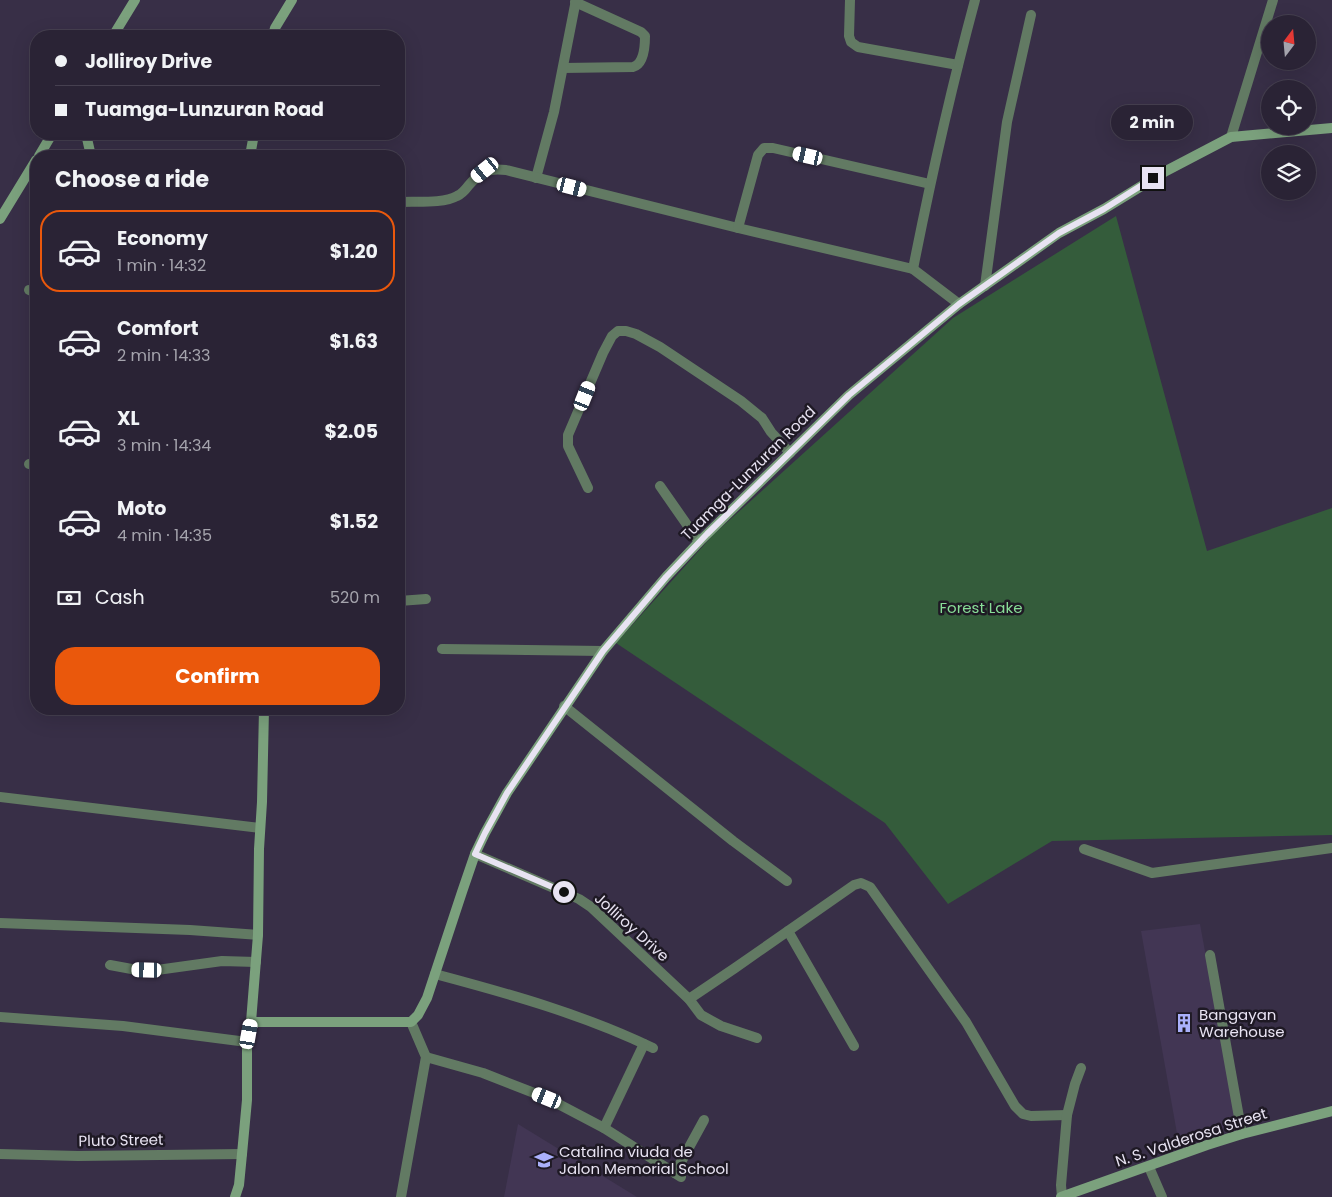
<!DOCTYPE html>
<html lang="en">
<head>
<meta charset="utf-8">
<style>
  body { margin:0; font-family:Poppins,sans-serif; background:#322b3d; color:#f1f3f6; height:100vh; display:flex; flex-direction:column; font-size:19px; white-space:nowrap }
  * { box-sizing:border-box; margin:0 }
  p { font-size:16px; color:#a5a4ad }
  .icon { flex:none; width:28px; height:28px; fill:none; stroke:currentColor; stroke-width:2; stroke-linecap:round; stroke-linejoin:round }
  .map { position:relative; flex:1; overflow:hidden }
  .drawer { position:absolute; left:30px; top:150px; width:375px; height:565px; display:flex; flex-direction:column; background:#2a2335; border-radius:20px; box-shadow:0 5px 20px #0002,0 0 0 1px #464050 }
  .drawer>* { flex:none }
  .guide { position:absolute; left:30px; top:30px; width:375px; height:110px; border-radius:20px; box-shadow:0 5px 20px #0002,0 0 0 1px #464050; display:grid; align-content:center; height:110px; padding:0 25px; background:#2a2335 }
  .needle { width:32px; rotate:16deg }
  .tools { position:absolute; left:1261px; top:15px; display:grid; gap:10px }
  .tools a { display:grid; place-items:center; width:55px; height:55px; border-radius:50%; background:#2a2335; box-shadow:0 5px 20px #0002,0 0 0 1px #464050; font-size:25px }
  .end { position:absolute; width:22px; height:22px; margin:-11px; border:6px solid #e8e3f2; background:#111; box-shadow:0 0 0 2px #111 }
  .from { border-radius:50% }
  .bubble { position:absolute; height:35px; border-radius:18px; background:#2a2335; box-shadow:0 5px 20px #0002,0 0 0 1px #464050; font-size:16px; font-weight:700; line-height:35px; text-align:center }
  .car { position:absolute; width:15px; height:30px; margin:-15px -8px; border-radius:6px; box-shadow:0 0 4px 1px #0007; background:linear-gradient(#fff 24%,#345 0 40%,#fff 0 76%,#345 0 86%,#fff 0) }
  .guide b { display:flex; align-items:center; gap:18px; height:48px; font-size:19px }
  .guide b+b { border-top:1px solid #464050 }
  .guide i { width:12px; height:12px; background:#f1f3f6 }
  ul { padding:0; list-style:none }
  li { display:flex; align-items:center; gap:15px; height:82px; margin:0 10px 8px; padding:0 15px; border:2px solid transparent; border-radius:20px }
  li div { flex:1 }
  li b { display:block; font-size:19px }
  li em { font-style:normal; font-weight:700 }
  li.selected { border-color:#ea580c }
  li>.icon { width:45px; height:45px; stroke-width:1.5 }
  h2 { padding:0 25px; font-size:22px; line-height:60px }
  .pay { display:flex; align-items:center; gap:12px; height:55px; padding:0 25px; font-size:19px }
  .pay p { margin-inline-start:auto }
  .cta { display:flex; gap:10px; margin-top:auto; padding:10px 25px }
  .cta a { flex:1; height:58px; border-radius:20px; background:#ea580c; color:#fff; font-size:20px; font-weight:700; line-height:58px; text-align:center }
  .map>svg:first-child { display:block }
</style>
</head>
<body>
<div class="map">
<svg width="1332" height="1197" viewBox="0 0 1332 1197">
  <rect width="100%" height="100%" fill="#382f47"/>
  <!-- built -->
  <g fill="#423654">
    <polygon points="1200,924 1237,1126 1178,1139 1141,931"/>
    <polygon points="518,1124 637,1197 504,1197"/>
  </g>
  <!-- green -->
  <polygon fill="#345c3b" points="1116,216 1207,551 1332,508 1332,835 1052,841 948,904 885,823 616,643 713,535 953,318"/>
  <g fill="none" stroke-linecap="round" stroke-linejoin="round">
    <!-- street -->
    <g stroke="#627a63" stroke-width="10">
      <polyline points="850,0 849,36 851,42 858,47 958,65"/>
      <path d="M563,68L633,67C644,64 645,47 645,36L641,32L575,2"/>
      <polyline points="1231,137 1273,0"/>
      <polyline points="536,178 554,112 576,0"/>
      <path d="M399,202C415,201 443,204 457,196C462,194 466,189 469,185C481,171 488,168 506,170L738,228L913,269L959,304"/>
      <polyline points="738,228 758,155 764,148 773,148 930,184"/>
      <path d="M913,269C931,178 951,89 975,0"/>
      <polyline points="985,286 1007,122 1031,15"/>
      <polyline points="29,290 36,293"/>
      <polyline points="29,464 36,466"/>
      <polyline points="660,486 699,542"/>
      <polyline points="588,488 568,446 568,435 603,353 612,336 618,331 626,331 636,334 660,347 741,401 762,418 771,432 790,453"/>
      <polyline points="399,601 426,599"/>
      <polyline points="442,649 603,651"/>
      <polyline points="564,706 733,841 787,881"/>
      <polyline points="0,797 260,828"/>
      <polyline points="1084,849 1152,873 1332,848"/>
      <polyline points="475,854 579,899 591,907 689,999 701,1015 721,1026 757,1038"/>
      <polyline points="0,923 190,930 258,935"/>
      <polyline points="788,931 854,1046"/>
      <polyline points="1210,955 1242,1134"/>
      <polyline points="110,965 137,970 157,970 222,961 256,962"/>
      <path d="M435,974C510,994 582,1014 653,1048"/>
      <polyline points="689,999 735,968 854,885 861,883 870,887 966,1022 1015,1106 1023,1114 1031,1116 1067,1115"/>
      <polyline points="0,1017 123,1026 247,1042"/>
      <polyline points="426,1057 483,1073 547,1098 604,1128 681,1177"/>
      <polyline points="604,1128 644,1044"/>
      <polyline points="0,1154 78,1156 242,1154"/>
      <polyline points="1149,1167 1162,1197"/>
      <polyline points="675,1173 704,1120"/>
      <polyline points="401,1197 426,1057 411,1022"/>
      <polyline points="1062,1197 1061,1185 1067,1115 1075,1084 1081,1068"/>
    </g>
    <!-- secondary -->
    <g stroke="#7ba17d" stroke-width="10">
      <polyline points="113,36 135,0"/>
      <polyline points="273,36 275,28 292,0"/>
      <polyline points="86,134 91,156"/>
      <polyline points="39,156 52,134"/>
      <polyline points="250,156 254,134"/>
      <polyline points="0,219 36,160"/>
      <polyline points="251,1022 411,1022 418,1015 427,998 462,892 475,854 485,833 507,793 603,651 666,577 699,542 849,395 959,304 1059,233 1104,209 1166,171 1231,137 1332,128"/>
      <polyline points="235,1197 239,1185 242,1154 247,1100 247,1042 251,1022 258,935 259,849 262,802 264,709"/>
      <polyline points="1061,1197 1207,1145 1242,1134 1332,1111"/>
    </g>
  </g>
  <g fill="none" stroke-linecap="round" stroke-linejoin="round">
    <!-- route -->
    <polyline stroke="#e8e3f2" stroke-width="6" points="564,892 475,854 485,833 507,793 603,651 666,577 707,534 849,395 959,304 1059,233 1104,209 1153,178"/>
  </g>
  <!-- icons -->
  <defs>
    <g id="building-bare" transform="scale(1.5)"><path d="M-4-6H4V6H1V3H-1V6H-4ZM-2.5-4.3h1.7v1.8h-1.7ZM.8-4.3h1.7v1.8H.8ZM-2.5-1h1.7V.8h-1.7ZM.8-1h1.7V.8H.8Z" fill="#aab0fb" stroke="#1e1924" stroke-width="2.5" paint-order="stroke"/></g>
    <g id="school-bare" transform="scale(1.5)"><path d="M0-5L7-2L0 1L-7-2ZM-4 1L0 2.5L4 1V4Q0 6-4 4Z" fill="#aab0fb" stroke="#1e1924" stroke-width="2.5" paint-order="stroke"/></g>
  </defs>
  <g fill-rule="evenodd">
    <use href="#building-bare" x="1184" y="1023"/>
    <use href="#school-bare" x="544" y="1160"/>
  </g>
  <g text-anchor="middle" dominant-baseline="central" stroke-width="5" stroke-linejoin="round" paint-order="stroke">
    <!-- street labels -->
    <g font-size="15" fill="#e8e3f2" stroke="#1e1924">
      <text transform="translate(748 473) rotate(-45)">Tuamga-Lunzuran Road</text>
      <text transform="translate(632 927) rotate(42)">Jolliroy Drive</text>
      <text transform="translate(1191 1137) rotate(-18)">N. S. Valderosa Street</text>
      <text transform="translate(121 1140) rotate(-1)">Pluto Street</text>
    </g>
    <!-- park labels -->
    <g font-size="15" fill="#88dd97" stroke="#1e1924">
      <text x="981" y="607">Forest Lake</text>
    </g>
    <!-- poi labels -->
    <g font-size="15" fill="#e8e3f2" stroke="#1e1924" text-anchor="start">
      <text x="1199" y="1014">Bangayan<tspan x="1199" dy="17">Warehouse</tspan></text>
      <text x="559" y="1151">Catalina viuda de<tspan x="559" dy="17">Jalon Memorial School</tspan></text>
    </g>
  </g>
</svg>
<div class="tools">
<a><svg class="needle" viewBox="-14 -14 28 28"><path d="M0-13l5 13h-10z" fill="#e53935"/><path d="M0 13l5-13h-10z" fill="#a5a4ad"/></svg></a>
<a><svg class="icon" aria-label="locate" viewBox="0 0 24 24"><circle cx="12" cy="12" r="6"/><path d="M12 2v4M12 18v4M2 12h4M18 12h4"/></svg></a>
<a><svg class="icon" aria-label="layers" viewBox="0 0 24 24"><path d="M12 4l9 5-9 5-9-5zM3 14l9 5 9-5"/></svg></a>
</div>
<i class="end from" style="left:564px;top:892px"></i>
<i class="end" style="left:1153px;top:178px"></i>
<div class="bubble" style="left:1111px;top:105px;width:82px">2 min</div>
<i class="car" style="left:808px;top:156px;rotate:283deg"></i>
<i class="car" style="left:485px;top:170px;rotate:231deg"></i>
<i class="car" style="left:572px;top:187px;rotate:104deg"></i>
<i class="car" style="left:585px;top:396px;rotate:22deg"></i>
<i class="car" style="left:147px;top:970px;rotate:271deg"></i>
<i class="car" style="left:249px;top:1034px;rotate:10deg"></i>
<i class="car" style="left:547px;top:1098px;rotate:292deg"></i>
<div class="guide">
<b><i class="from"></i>Jolliroy Drive</b>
<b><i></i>Tuamga-Lunzuran Road</b>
</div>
<section class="drawer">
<h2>Choose a ride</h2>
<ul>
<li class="selected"><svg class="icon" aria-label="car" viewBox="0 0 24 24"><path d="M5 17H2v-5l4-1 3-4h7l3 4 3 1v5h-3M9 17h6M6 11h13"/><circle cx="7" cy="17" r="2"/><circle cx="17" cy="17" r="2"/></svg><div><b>Economy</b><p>1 min · 14:32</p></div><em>$1.20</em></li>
<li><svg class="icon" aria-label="car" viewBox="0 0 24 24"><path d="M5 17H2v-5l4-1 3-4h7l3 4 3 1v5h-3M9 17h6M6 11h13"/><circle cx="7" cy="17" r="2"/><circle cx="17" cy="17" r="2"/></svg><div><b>Comfort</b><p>2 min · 14:33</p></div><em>$1.63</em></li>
<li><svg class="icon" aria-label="car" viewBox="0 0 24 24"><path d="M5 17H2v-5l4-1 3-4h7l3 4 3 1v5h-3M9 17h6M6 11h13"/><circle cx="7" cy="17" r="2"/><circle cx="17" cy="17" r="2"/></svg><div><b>XL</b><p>3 min · 14:34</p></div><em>$2.05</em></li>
<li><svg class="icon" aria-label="car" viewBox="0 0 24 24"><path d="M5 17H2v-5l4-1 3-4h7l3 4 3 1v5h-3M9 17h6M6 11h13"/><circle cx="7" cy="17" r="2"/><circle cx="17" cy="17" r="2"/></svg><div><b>Moto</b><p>4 min · 14:35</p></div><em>$1.52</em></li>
</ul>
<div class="pay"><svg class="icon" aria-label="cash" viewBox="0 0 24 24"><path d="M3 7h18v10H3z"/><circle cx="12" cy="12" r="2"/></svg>Cash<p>520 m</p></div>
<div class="cta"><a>Confirm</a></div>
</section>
</div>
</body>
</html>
